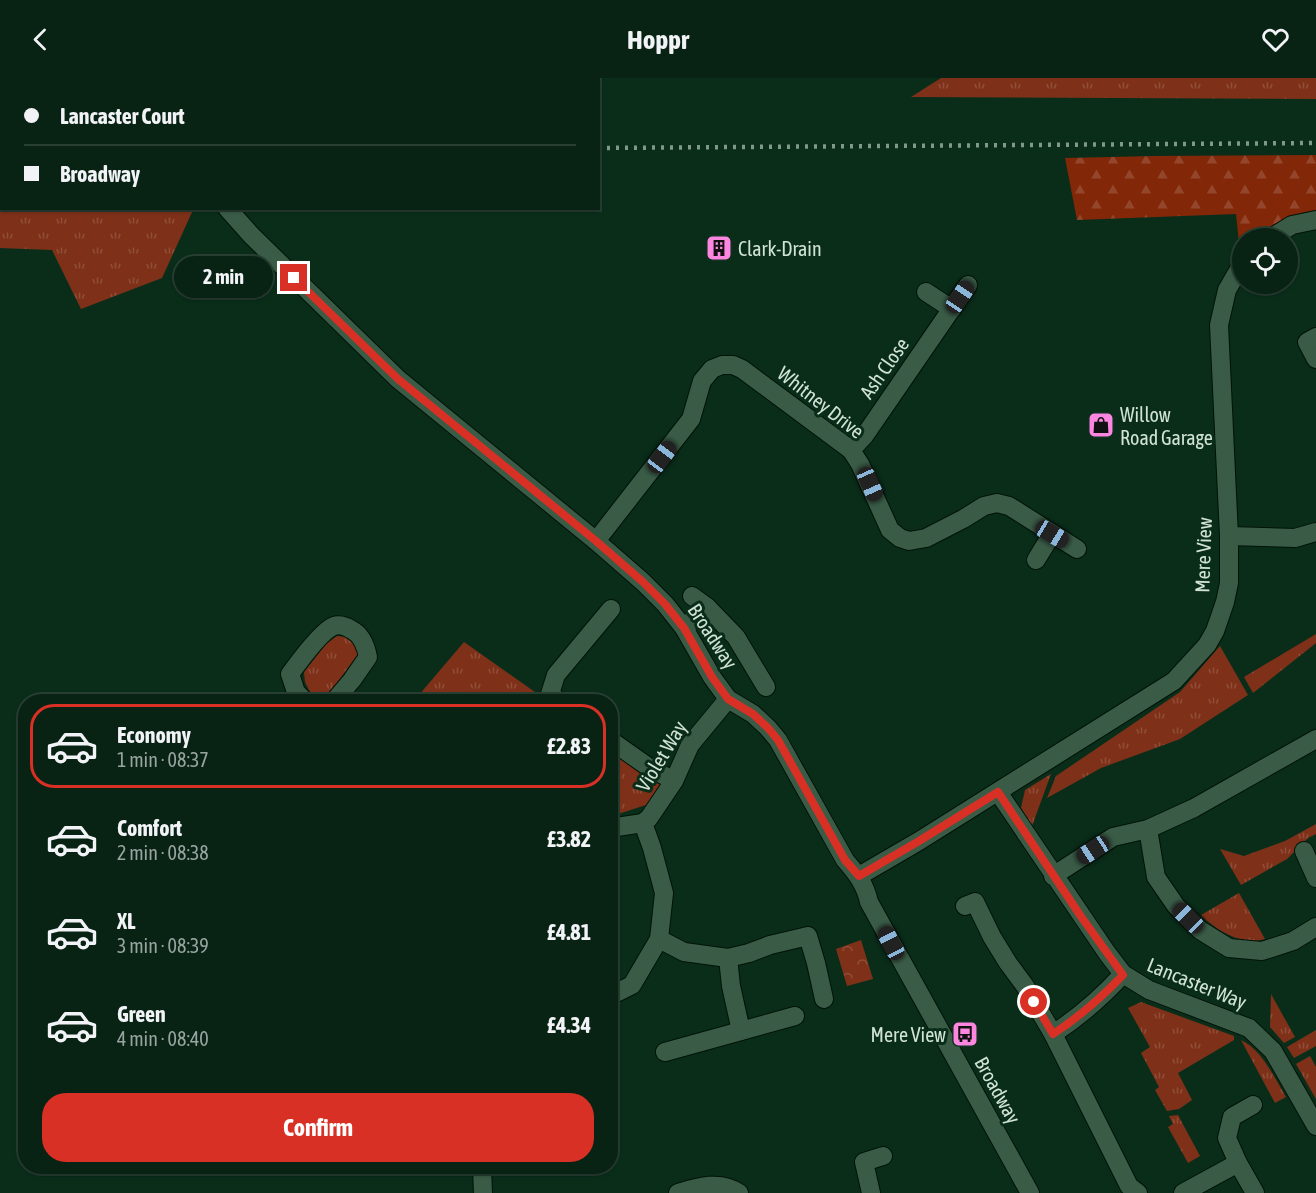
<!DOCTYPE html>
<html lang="en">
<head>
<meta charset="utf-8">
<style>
  body { margin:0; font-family:"Asap Condensed",sans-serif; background:#162f22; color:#f1f3f6; height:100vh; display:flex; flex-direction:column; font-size:22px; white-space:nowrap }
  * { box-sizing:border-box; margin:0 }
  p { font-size:20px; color:#98a4a0 }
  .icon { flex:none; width:33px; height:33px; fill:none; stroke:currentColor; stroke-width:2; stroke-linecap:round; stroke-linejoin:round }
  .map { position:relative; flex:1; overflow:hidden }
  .drawer { position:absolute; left:18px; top:616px; width:600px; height:480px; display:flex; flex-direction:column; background:#082214; border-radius:24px; box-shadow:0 2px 4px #0004,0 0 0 2px #293f34 }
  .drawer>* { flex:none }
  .hud { position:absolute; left:0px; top:0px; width:600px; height:132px; box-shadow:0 2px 4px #0004,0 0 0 2px #293f34; display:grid; align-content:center; height:132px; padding:0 24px; background:#082214 }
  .buttons { position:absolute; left:1232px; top:150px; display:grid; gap:12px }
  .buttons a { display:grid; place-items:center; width:66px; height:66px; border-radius:50%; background:#082214; box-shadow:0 2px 4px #0004,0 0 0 2px #293f34; font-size:30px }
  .end { position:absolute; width:27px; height:27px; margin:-14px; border:8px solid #d93025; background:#fff; box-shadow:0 0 0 3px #fff }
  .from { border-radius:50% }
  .bubble { position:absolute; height:42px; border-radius:21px; background:#082214; box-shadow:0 2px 4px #0004,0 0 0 2px #293f34; font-size:20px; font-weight:700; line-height:42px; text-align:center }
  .car { position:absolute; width:18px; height:36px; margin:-18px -9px; border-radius:8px; box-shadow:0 0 4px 2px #0007; background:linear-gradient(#222 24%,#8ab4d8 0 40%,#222 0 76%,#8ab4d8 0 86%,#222 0) }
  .hud b { display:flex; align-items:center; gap:21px; height:57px; font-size:22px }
  .hud b+b { border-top:2px solid #293f34 }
  .hud i { width:15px; height:15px; background:#f1f3f6 }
  ul { padding:10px 0 0; list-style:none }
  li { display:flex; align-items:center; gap:18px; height:84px; margin:0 12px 9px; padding:0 12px; border:3px solid transparent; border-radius:24px }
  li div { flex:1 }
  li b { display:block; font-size:22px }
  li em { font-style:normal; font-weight:700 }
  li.current { border-color:#d93025 }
  li>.icon { width:54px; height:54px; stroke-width:1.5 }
  .primary-button { display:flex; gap:12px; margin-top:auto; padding:12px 24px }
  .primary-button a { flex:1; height:69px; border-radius:24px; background:#d93025; color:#fff; font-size:24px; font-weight:700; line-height:69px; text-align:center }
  header { display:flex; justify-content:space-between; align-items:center; height:78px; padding:0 24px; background:#082214; font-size:27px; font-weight:700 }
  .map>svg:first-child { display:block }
</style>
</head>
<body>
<header><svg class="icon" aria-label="back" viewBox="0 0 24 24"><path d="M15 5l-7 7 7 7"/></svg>Hoppr<svg class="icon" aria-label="heart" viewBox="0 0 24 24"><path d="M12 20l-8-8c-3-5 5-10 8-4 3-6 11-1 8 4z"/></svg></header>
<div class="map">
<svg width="1316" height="1115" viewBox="0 0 1316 1115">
  <defs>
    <pattern id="grass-tufts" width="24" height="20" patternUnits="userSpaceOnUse" patternTransform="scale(1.5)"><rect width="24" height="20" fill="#7f3018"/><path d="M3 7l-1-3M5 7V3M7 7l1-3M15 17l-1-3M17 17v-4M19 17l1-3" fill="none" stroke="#904e39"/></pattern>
    <pattern id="forest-firs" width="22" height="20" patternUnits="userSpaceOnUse" patternTransform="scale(1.5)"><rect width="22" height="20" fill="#822708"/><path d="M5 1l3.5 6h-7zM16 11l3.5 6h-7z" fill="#93462b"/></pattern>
    <pattern id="park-crowns" width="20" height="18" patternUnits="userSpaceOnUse" patternTransform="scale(1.5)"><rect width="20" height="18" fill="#7f3018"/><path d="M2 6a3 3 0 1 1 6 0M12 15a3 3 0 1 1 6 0" fill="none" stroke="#904e39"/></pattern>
  </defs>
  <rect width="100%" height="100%" fill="#0a2d1a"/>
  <!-- grass -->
  <g fill="url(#grass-tufts)">
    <polygon points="941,0 1316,0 1316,21 911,19"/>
    <polygon points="0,92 2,92 2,130 191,130 193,132 162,200 81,231 52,172 0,170"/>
    <polygon points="1316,556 1316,565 1253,615 1244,599"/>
    <polygon points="337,558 347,559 355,568 358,576 334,609 324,619 311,616 305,604 304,594 326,566"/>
    <polygon points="464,564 549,624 413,624"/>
    <polygon points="1220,568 1248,617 1180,661 1101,690 1047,720 1056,698 1180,614"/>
    <polygon points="610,668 665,707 649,726 618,736 611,737"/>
    <polygon points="1051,696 1032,748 1021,730 1025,712"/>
    <polygon points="1316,746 1316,756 1308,760 1287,781 1241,807 1220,771 1244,778 1285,763"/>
    <path d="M1239,815L1265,861C1242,868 1217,853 1201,837Z"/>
    <polygon points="1271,916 1295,959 1284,965 1270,949"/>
    <polygon points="1141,924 1234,958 1234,962 1178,995 1192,1022 1179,1031 1167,1033 1155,1012 1159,1009 1141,975 1150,969 1128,930"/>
    <polygon points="1316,952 1316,968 1294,980 1287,969"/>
    <path d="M1241,962C1262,972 1274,999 1286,1019L1275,1025Z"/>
    <polygon points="1310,978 1316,989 1316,1021 1296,986"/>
    <polygon points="1178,1037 1200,1078 1188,1085 1168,1049 1173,1046 1169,1038"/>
  </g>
  <!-- forest -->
  <polygon fill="url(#forest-firs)" points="1316,77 1316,133 1308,134 1287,142 1265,154 1257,160 1242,160 1242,173 1240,175 1236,136 1077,142 1065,80 1155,78"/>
  <!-- park -->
  <polygon fill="url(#park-crowns)" points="861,862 873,901 847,908 836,871"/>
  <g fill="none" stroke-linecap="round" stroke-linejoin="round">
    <!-- street casing -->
    <g stroke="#001307" stroke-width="20">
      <g id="street">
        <polyline points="1271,160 1292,147 1316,142"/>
        <polyline points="926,214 952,231"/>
        <polyline points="1316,259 1307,264 1316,281"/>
        <polyline points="851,372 865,357 968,207"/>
        <polyline points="1229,458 1295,460 1316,454"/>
        <polyline points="596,463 691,341 702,303 712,291 722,287 733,287 742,291 851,372 860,386 890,452 900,460 909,463 926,460 963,441 984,428 997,425 1009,428 1077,471"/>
        <polyline points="1036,482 1052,456"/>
        <polyline points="707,529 736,559 766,609"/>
        <polyline points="684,550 707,529 692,518"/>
        <path d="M306,624L296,614L290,596C298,585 322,552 334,548C340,546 347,549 352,552C362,557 366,569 368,579L352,602L335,622L331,624"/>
        <polyline points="560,624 550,616 556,597 611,531"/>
        <polyline points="610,662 647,688 674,703"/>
        <polyline points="998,714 1107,875 1123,896 1149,912 1249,950 1273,973 1316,1048"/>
        <polyline points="610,750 643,745"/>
        <polyline points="1148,751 1156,799 1176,828 1200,852 1229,870 1262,873 1293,863 1316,849"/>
        <polyline points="1304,773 1316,800"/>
        <polyline points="859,798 919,763 1174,603 1207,567 1215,553 1225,524 1229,505 1229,458 1219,247 1227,212 1242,186"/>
        <polyline points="1053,798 1113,759 1148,751 1194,730 1316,661"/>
        <polyline points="965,828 975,824 992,859 1008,885 1025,908 1053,956 1129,1108 1138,1115"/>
        <polyline points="659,861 684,874 728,880 749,875 770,867 808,858 816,885 824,921"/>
        <polyline points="728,880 731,908 741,953"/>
        <polyline points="610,918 632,907 659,861 664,815 652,770 643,745 649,740 674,703 690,667 728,621"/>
        <path d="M1053,956C1079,939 1102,919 1123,896"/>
        <polyline points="665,974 795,938"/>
        <polyline points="1238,1085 1255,1115"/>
        <polyline points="482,1089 483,1115"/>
        <path d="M678,1115C698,1109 720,1102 739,1115"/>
        <polyline points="871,1115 864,1084 883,1078"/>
        <polyline points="1183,1115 1238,1085 1227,1060 1232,1039 1253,1027"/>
      </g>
    </g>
    <!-- secondary casing -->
    <g stroke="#001307" stroke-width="20">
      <g id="secondary">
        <polyline points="96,0 98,2"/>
        <path d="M227,130L251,157L398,301L596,463L643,504L665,526L684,550L712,599L728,621L753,636L768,650L778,662L845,782C857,796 865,806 869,824L1030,1115"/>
      </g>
    </g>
    <!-- street -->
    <use href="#street" stroke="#3a5c47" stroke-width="18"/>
    <!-- secondary -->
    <use href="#secondary" stroke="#3a5c47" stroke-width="18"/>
    <!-- rail -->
    <g stroke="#80998a" stroke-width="4.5" stroke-dasharray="3 6" stroke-linecap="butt">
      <polyline points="0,64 2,64"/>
      <polyline points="598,70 1316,65"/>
    </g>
  </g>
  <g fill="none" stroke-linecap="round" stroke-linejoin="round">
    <!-- route -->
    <path stroke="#d93025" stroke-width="8" d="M294,200L398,301L596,463L643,504L665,526L684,550L712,599L728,621L753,636L768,650L778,662L845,782L859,798L919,763L998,714L1080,837L1123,897C1102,919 1079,939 1053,956L1034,924"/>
  </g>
  <!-- icons -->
  <defs>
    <g id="building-square" transform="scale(1.35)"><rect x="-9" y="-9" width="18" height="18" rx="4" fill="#fd86e1" stroke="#0a2d1a"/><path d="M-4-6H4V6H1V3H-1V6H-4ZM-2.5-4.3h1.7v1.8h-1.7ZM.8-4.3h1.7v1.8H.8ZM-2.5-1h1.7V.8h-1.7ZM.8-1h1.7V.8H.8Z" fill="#111"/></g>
    <g id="shop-square" transform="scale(1.35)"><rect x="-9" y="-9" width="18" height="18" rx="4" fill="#fd86e1" stroke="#0a2d1a"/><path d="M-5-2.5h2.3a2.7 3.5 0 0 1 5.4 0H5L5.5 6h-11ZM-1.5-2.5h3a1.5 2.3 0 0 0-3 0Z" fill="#111"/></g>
    <g id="bus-square" transform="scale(1.35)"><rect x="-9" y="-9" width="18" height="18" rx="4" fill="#fd86e1" stroke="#0a2d1a"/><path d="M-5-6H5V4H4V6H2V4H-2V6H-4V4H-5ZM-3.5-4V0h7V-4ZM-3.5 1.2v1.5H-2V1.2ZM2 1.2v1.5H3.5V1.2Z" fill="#111"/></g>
  </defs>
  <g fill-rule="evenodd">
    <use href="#building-square" x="719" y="170"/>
    <use href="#shop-square" x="1101" y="347"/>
    <use href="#bus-square" x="965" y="956"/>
  </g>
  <g text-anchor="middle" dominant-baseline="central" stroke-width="6" stroke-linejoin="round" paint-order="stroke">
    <!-- poi labels -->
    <g font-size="20" fill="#d1e3d7" stroke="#0a2d1a" text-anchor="start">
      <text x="738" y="170">Clark-Drain</text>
      <text x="1120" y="336">Willow<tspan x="1120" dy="23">Road Garage</tspan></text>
      <text x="946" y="956" text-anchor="end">Mere View</text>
    </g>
    <!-- street labels -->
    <g font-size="20" fill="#d1e3d7" stroke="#0a2d1a">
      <text transform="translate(884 290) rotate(-55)">Ash Close</text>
      <text transform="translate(821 324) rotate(38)">Whitney Drive</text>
      <text transform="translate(1203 477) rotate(-88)">Mere View</text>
      <text transform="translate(713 558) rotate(57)">Broadway</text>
      <text transform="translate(661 678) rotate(-59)">Violet Way</text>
      <text transform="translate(1197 905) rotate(22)">Lancaster Way</text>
      <text transform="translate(998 1012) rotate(61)">Broadway</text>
    </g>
  </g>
</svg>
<div class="buttons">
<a><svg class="icon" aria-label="locate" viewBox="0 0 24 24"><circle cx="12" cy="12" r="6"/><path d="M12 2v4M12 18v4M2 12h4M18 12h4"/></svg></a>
</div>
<i class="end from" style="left:1034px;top:924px"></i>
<i class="end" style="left:294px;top:200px"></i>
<div class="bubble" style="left:174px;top:178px;width:99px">2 min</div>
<i class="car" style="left:960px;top:219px;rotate:34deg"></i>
<i class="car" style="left:662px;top:379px;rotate:37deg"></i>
<i class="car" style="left:870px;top:406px;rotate:156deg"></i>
<i class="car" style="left:1052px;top:456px;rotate:121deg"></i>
<i class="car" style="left:1093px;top:772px;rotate:237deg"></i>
<i class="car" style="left:1188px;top:840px;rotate:315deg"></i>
<i class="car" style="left:891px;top:865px;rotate:332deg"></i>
<div class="hud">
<b><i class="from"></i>Lancaster Court</b>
<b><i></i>Broadway</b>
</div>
<section class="drawer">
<ul>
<li class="current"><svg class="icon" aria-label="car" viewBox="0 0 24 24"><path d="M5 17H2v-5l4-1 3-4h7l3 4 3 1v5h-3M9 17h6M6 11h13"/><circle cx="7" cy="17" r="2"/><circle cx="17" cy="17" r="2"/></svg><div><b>Economy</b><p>1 min · 08:37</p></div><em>£2.83</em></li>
<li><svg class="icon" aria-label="car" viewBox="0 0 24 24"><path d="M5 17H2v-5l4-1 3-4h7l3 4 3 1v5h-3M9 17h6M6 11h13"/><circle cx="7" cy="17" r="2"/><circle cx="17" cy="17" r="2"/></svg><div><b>Comfort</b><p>2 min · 08:38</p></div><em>£3.82</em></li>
<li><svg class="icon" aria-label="car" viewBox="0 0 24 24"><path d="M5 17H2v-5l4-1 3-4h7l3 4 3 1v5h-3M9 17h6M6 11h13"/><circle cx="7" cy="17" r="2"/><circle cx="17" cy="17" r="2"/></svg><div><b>XL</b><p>3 min · 08:39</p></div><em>£4.81</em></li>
<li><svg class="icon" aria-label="car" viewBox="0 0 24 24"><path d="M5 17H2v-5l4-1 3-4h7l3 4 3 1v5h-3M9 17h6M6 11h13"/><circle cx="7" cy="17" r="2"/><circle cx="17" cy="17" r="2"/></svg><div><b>Green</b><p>4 min · 08:40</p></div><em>£4.34</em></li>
</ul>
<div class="primary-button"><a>Confirm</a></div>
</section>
</div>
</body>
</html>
